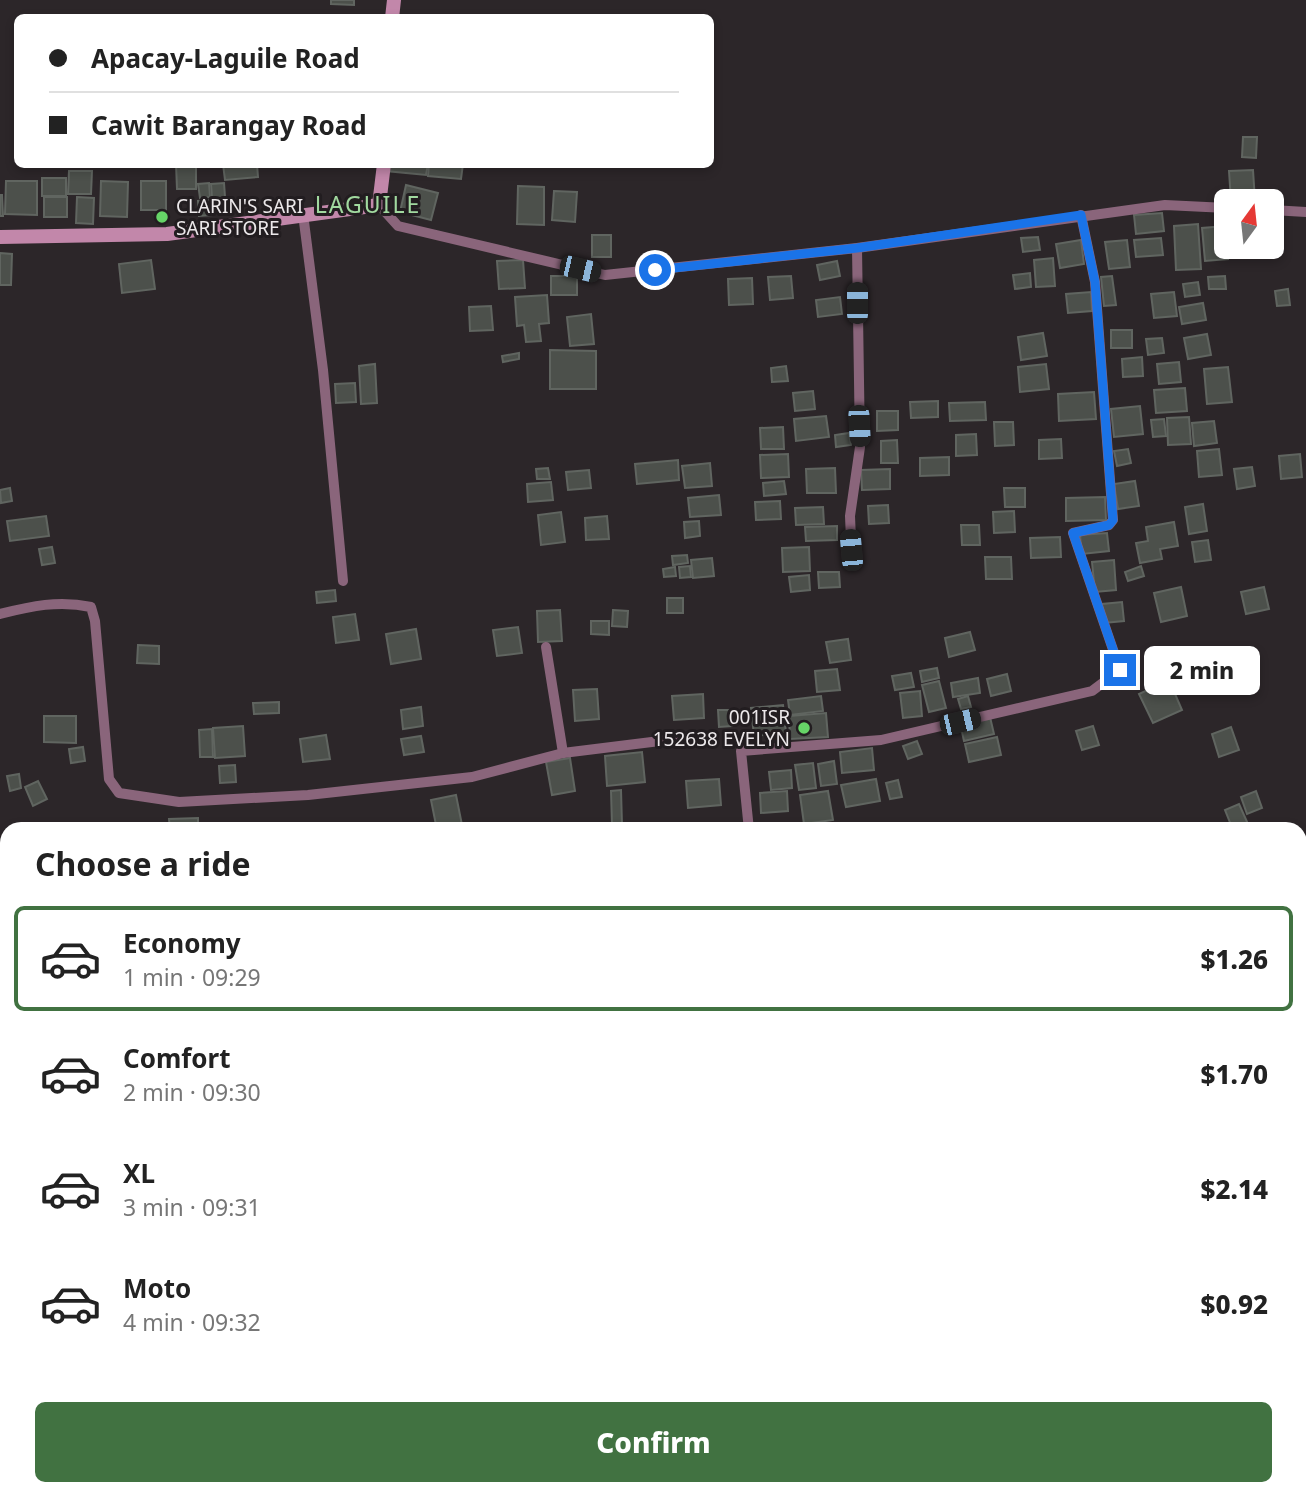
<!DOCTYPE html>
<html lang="en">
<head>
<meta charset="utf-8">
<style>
  body { margin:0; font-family:"Noto Sans",sans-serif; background:#f2f2f2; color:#222; height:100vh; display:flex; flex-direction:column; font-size:26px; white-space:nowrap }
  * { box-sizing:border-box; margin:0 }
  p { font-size:23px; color:#767676 }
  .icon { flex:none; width:38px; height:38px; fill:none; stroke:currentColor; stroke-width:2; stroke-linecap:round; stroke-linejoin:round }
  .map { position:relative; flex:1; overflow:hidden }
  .side { position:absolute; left:0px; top:822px; width:1307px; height:674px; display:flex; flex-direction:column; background:#fff; border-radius:21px 21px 0 0; box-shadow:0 4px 10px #0003 }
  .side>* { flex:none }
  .banner { position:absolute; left:14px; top:14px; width:700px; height:154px; border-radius:10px; box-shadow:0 4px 10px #0003; display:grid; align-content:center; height:154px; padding:0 35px; background:#fff }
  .needle { width:46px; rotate:15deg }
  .controls { position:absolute; left:1214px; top:189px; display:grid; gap:14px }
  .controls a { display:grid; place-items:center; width:70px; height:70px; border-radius:10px; background:#fff; box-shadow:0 4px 10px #0003; font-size:35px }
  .end { position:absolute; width:32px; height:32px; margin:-16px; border:9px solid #1a73e8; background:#fff; box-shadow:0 0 0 4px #fff }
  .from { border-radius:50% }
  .bubble { position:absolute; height:49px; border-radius:10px; background:#fff; box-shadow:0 4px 10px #0003; font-size:23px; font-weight:800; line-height:49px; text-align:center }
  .car { position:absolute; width:21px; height:42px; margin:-21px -10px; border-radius:9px; box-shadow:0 0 5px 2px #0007; background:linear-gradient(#222 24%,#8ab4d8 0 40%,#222 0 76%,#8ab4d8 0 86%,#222 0) }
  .banner b { display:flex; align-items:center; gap:24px; height:66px; font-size:26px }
  .banner b+b { border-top:2px solid #e0e0e0 }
  .banner i { width:18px; height:18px; background:#222 }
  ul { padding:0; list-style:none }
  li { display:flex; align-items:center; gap:21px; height:105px; margin:0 14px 10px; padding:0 21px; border:4px solid transparent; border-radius:10px }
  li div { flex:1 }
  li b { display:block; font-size:26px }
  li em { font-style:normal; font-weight:800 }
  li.current { border-color:#417241 }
  li>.icon { width:63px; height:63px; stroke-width:1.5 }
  h2 { padding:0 35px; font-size:32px; line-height:84px }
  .button { display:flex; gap:14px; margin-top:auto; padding:14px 35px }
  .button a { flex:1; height:80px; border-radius:10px; background:#417241; color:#fff; font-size:28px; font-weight:800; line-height:80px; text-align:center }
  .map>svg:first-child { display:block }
</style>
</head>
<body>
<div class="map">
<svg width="1306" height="1495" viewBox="0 0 1306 1495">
  <rect width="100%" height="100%" fill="#2c2629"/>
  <!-- building -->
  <g fill="#4c504b" stroke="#606560" stroke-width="2">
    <polygon points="331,0 354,0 354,5 331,4"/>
    <polygon points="1243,137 1257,137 1256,158 1242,157"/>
    <polygon points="176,164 196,164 196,189 177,189"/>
    <polygon points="223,164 257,164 258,177 225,180"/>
    <polygon points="387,164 428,164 426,175 386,171"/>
    <polygon points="429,164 463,164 461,179 428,176"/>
    <polygon points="1253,170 1255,201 1231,201 1229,171"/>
    <polygon points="69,171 92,171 91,194 68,194"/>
    <rect x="42" y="178" width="24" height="18"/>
    <polygon points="6,181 37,181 37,215 5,214"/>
    <polygon points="101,181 128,182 127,217 100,216"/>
    <rect x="141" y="181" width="25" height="29"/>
    <polygon points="209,183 210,197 200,198 198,184"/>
    <polygon points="224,183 226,210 213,211 211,184"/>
    <polygon points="406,185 438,193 431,220 400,212"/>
    <polygon points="518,186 544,187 544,225 517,224"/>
    <polygon points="554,191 577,192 575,222 552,220"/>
    <polygon points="0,195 2,195 3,216 0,216"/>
    <rect x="44" y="197" width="23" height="20"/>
    <polygon points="77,197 94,198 93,224 76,223"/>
    <polygon points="210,200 212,215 199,216 198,201"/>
    <polygon points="1162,213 1164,231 1136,234 1134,215"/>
    <polygon points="1198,224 1201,269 1176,270 1174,226"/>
    <polygon points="1225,226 1228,259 1205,261 1202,228"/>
    <rect x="592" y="235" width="19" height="22"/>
    <polygon points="1038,237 1040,250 1023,252 1021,238"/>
    <polygon points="1161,238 1163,255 1136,257 1134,240"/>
    <polygon points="1081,240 1084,264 1060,268 1056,244"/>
    <polygon points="1127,240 1130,267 1109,269 1105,242"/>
    <polygon points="0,253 12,254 11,285 0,285"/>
    <polygon points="1053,258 1055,286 1036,287 1034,260"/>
    <polygon points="151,260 155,289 122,293 119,264"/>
    <polygon points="523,260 525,288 499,289 497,261"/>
    <polygon points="837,261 840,276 820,280 817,265"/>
    <polygon points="1030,273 1031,287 1015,289 1013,275"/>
    <rect x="551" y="276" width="26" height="19"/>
    <polygon points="791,276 793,298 770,300 768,277"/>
    <polygon points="1112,276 1116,305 1104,306 1101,277"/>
    <polygon points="1225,276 1226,289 1209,289 1208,277"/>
    <polygon points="752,278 753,304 729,305 728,279"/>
    <polygon points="1198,282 1200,295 1185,297 1183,284"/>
    <polygon points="1288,289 1290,305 1277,306 1275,291"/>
    <polygon points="1091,292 1092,311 1068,313 1066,294"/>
    <polygon points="1174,292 1177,316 1154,318 1151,294"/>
    <polygon points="547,295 549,323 539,324 541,341 526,342 524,325 517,326 515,297"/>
    <polygon points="840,297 842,314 818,317 816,300"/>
    <polygon points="1203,303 1206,320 1182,324 1179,307"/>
    <polygon points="491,306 493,330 470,331 469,307"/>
    <polygon points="591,314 594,344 570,346 567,317"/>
    <rect x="1111" y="330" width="21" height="18"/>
    <polygon points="1043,333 1047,356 1021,360 1018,337"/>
    <polygon points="1207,334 1211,355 1188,359 1184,338"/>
    <polygon points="1162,338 1164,353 1148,355 1146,339"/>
    <polygon points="550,350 596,351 596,389 550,389"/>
    <polygon points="519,353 519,359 503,362 502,356"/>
    <polygon points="1142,357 1143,376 1123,377 1122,359"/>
    <polygon points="1179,362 1181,382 1159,384 1157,364"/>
    <polygon points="375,364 377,403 361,404 359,366"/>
    <polygon points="1046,364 1049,389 1020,392 1018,367"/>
    <polygon points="786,366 788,381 772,382 771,368"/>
    <polygon points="1228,367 1232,402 1207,404 1204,369"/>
    <polygon points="355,383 356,402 336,403 335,384"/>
    <polygon points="1185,388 1187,411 1156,413 1154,390"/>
    <polygon points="813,391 815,409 795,411 793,393"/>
    <polygon points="1094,392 1096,419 1059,421 1058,394"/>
    <polygon points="938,401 938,417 911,418 910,402"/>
    <polygon points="985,402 986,420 950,421 949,403"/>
    <polygon points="1140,406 1143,434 1114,437 1111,409"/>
    <polygon points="877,411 898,411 898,430 877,431"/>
    <polygon points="826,416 829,437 796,441 794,419"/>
    <polygon points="1189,417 1191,444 1168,445 1167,418"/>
    <polygon points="1164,419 1166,436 1153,437 1151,420"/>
    <polygon points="1214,421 1217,443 1194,446 1192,423"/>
    <polygon points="994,422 1013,422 1014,445 995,446"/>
    <polygon points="783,427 784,449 761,449 760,428"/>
    <polygon points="849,433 851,445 836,447 835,435"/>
    <polygon points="976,434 977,455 956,456 956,435"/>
    <polygon points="1061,439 1062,458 1039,459 1039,440"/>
    <polygon points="897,440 898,463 881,463 881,441"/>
    <polygon points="1128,449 1131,463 1117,466 1114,451"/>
    <polygon points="1219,449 1222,475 1199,477 1197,451"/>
    <polygon points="788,454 789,477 761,478 760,455"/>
    <polygon points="1300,454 1302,477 1281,479 1279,456"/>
    <polygon points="949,457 949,475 920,476 920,458"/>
    <polygon points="678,460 679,480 637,484 635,464"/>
    <polygon points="710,463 712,486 685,488 682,466"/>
    <polygon points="1252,467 1255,486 1237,489 1234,469"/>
    <polygon points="548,468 550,479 537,479 536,469"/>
    <polygon points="835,468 836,493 807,493 806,469"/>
    <polygon points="890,469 890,489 862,490 861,470"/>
    <polygon points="589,470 591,488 568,490 566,472"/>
    <polygon points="784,481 786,494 764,496 763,483"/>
    <polygon points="1135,481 1139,506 1118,509 1114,484"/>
    <polygon points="551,482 553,500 528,502 527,484"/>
    <polygon points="10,488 12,501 1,503 0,490"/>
    <polygon points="1004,488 1025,488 1025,507 1005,507"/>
    <polygon points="719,495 721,515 690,517 688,498"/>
    <polygon points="1105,497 1106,520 1066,521 1066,498"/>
    <polygon points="780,501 781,519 756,520 755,502"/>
    <polygon points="1203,504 1207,531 1189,534 1185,507"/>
    <polygon points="888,505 889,523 869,524 868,506"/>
    <polygon points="823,507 824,524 796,525 795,508"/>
    <polygon points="1014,511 1015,532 994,533 993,512"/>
    <polygon points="561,512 565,542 541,545 538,515"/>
    <polygon points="46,516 49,536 10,541 7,521"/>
    <polygon points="607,516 609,539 586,540 585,518"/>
    <polygon points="699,521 700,536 685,538 684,522"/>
    <polygon points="1174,522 1178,546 1160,549 1162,559 1140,563 1136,543 1148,541 1146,527"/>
    <polygon points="961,525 979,525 980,545 962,545"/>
    <polygon points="837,526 837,540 806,541 805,527"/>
    <polygon points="1107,533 1109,551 1082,554 1080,535"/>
    <polygon points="1060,537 1061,557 1031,558 1030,538"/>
    <polygon points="1208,540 1211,560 1195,562 1192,542"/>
    <polygon points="52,547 55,563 42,565 39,549"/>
    <polygon points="809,547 810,571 783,572 782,548"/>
    <polygon points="687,555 688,563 673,565 672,556"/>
    <polygon points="985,557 1011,557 1012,579 986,579"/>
    <polygon points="712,558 714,576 693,578 691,560"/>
    <polygon points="1114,560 1116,590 1095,592 1092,562"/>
    <polygon points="690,566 691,577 680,578 679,567"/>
    <polygon points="1141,566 1144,576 1128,581 1125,572"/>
    <polygon points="675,567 676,576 664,577 663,569"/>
    <polygon points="818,572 839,572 840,587 819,588"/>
    <polygon points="809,575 810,590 791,592 789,577"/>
    <polygon points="1181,587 1187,616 1161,622 1154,593"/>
    <polygon points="1264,587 1269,609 1246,614 1241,592"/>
    <polygon points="335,590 336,601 317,603 316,592"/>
    <rect x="667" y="598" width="16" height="15"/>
    <polygon points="1122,602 1124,621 1104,623 1102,604"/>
    <polygon points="560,610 562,641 538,642 537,611"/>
    <polygon points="613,610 628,611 627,627 612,626"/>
    <polygon points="355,614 359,640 336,643 333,617"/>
    <polygon points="591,621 609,621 609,635 591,634"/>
    <polygon points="518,627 522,653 497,656 493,630"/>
    <polygon points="416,629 421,659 391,664 386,634"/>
    <polygon points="970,632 975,650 949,657 945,638"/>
    <polygon points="848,639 851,660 830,663 826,642"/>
    <polygon points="138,645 159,646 159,664 137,663"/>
    <polygon points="937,668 939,678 922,682 920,671"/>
    <polygon points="837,669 840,690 817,692 815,671"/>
    <polygon points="911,673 914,687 895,690 892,676"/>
    <polygon points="1007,674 1011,691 991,696 987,679"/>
    <polygon points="978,678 980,693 953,697 951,683"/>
    <polygon points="1169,680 1182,710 1153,723 1139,694"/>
    <polygon points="939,681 946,708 929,712 922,685"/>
    <polygon points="597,689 599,719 575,721 573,690"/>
    <polygon points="920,691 922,716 903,718 900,693"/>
    <polygon points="703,694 704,718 674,720 672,696"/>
    <polygon points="821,696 823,711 790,715 788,700"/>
    <polygon points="968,696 971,707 961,709 958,699"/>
    <polygon points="279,702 279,713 254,714 253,703"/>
    <polygon points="783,705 786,733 754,736 751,708"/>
    <polygon points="421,707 423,726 403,729 401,710"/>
    <polygon points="718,710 732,710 732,726 719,727"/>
    <polygon points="826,713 828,737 790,739 789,716"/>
    <polygon points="44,716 76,716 76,743 44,742"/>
    <polygon points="990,717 994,734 964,741 960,723"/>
    <polygon points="243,726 245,756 215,758 213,728"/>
    <polygon points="1093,726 1099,745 1082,750 1076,731"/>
    <polygon points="1231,727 1239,750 1219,757 1212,734"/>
    <polygon points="212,729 213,757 200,757 199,730"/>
    <polygon points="326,735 330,759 303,762 300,739"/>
    <polygon points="421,736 424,752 404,755 401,739"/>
    <polygon points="997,737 1001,755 969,762 965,744"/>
    <polygon points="917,741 922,754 908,759 903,746"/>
    <polygon points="83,747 85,761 71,763 69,749"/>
    <polygon points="872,748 874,770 842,773 840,752"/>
    <polygon points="642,752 645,782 607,786 605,756"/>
    <polygon points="570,758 575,791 552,795 546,762"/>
    <polygon points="834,761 837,784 821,786 818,764"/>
    <polygon points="813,763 816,788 799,790 795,765"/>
    <polygon points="235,765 236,782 220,783 219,766"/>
    <polygon points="791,770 792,788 771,790 769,772"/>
    <polygon points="19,774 21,788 10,791 7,776"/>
    <polygon points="719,779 721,805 688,808 686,781"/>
    <polygon points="876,779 880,801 846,807 841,785"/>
    <polygon points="898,780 902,797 890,799 886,783"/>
    <polygon points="38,781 47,799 33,806 25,787"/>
    <polygon points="621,790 622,825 612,825 611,791"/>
    <polygon points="787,791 788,811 761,813 760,793"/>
    <polygon points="828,791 833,820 804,824 800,795"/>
    <polygon points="1256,791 1262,808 1247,814 1241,797"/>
    <polygon points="456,795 463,830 437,830 431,800"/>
    <polygon points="1239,804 1248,824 1233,830 1225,810"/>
    <polygon points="198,818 198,830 170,830 169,819"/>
    <polygon points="729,823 729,830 708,830 708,824"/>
    <polygon points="7,912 7,927 0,928 0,913"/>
    <polygon points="0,929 7,929 7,943 0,944"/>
    <polygon points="1306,1102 1306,1130 1300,1132 1300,1105"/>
    <polygon points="1076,1489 1095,1489 1077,1495"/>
  </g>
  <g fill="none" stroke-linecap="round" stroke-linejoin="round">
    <!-- street -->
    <g stroke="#8a657b" stroke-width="10">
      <polyline points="379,205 398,226 605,275 857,248 1165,205 1227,208"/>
      <polyline points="1272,210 1306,212"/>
      <polyline points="303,214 323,370 343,581"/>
      <polyline points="852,563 850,516 860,447 857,248"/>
      <path d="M0,614C31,606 59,600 91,607L95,621L109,779L119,793L179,802L308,795L472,777L563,753L684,738"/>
      <polyline points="546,647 563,753"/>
      <polyline points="749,830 741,751 881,740 1092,691 1120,670 1073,533 1109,525 1113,520 1095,282 1081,215"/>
      <polyline points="857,1489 858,1495"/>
      <polyline points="923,1489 925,1495"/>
      <polyline points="991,1489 993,1495"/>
      <polyline points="1040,1489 1042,1495"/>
      <polyline points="647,1495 653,1489"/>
    </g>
    <!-- secondary -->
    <g stroke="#c287aa" stroke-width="14">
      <polyline points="392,18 394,0"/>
      <polyline points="0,237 167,234 379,205 384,164"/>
    </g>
    <!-- primary -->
    <g stroke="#eda2cf" stroke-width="18">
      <polyline points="0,1354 7,1357"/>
      <polyline points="261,1489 272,1495"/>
    </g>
  </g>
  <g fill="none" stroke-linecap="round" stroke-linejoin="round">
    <!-- route -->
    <polyline stroke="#1a73e8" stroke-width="9" points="655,270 857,248 1081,215 1095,282 1113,520 1109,525 1073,533 1120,670"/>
  </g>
  <!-- markers -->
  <g fill="#66d467" stroke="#221d20" stroke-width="2.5">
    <circle cx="162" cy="217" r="7"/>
    <circle cx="804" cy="728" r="7"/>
  </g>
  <g text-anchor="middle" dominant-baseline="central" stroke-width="6" stroke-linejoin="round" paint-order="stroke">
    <!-- poi labels -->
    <g font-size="19" fill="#ece8ea" stroke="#221d20" text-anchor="start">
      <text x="176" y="206">CLARIN'S SARI<tspan x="176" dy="22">SARI STORE</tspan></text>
      <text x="790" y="717" text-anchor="end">001ISR<tspan x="790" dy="22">152638 EVELYN</tspan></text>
    </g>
    <!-- quarter labels -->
    <g font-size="23" letter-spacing="2" fill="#a1d99f" stroke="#221d20">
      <text x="368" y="204">LAGUILE</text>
    </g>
  </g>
</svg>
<div class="controls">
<a><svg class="needle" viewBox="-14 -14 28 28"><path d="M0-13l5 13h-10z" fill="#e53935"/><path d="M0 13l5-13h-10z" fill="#767676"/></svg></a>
</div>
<i class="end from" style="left:655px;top:270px"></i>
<i class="end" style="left:1120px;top:670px"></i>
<div class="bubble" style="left:1144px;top:646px;width:116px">2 min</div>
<i class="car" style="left:580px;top:269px;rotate:103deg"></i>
<i class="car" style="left:857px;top:303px;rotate:0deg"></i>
<i class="car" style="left:859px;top:426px;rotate:177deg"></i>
<i class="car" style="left:851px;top:550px;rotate:355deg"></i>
<i class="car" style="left:960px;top:722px;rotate:77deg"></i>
<div class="banner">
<b><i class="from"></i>Apacay-Laguile Road</b>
<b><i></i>Cawit Barangay Road</b>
</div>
<section class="side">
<h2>Choose a ride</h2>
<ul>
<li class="current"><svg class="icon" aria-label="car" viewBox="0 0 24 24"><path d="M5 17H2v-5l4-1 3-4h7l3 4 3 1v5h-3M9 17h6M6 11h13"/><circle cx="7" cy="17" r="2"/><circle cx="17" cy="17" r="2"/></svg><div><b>Economy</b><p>1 min · 09:29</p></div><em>$1.26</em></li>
<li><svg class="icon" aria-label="car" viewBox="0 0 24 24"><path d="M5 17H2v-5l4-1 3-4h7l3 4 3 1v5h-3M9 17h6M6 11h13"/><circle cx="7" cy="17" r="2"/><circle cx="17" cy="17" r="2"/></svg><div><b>Comfort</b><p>2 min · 09:30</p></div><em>$1.70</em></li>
<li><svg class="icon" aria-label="car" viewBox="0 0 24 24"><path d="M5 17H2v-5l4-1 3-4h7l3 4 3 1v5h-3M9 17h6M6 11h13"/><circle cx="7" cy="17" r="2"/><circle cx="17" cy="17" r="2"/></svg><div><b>XL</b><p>3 min · 09:31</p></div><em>$2.14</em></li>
<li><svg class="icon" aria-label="car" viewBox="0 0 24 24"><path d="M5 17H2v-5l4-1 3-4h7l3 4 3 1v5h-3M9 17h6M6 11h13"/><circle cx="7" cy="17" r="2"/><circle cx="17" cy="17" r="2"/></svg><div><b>Moto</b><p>4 min · 09:32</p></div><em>$0.92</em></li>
</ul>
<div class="button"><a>Confirm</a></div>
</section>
</div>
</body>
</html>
